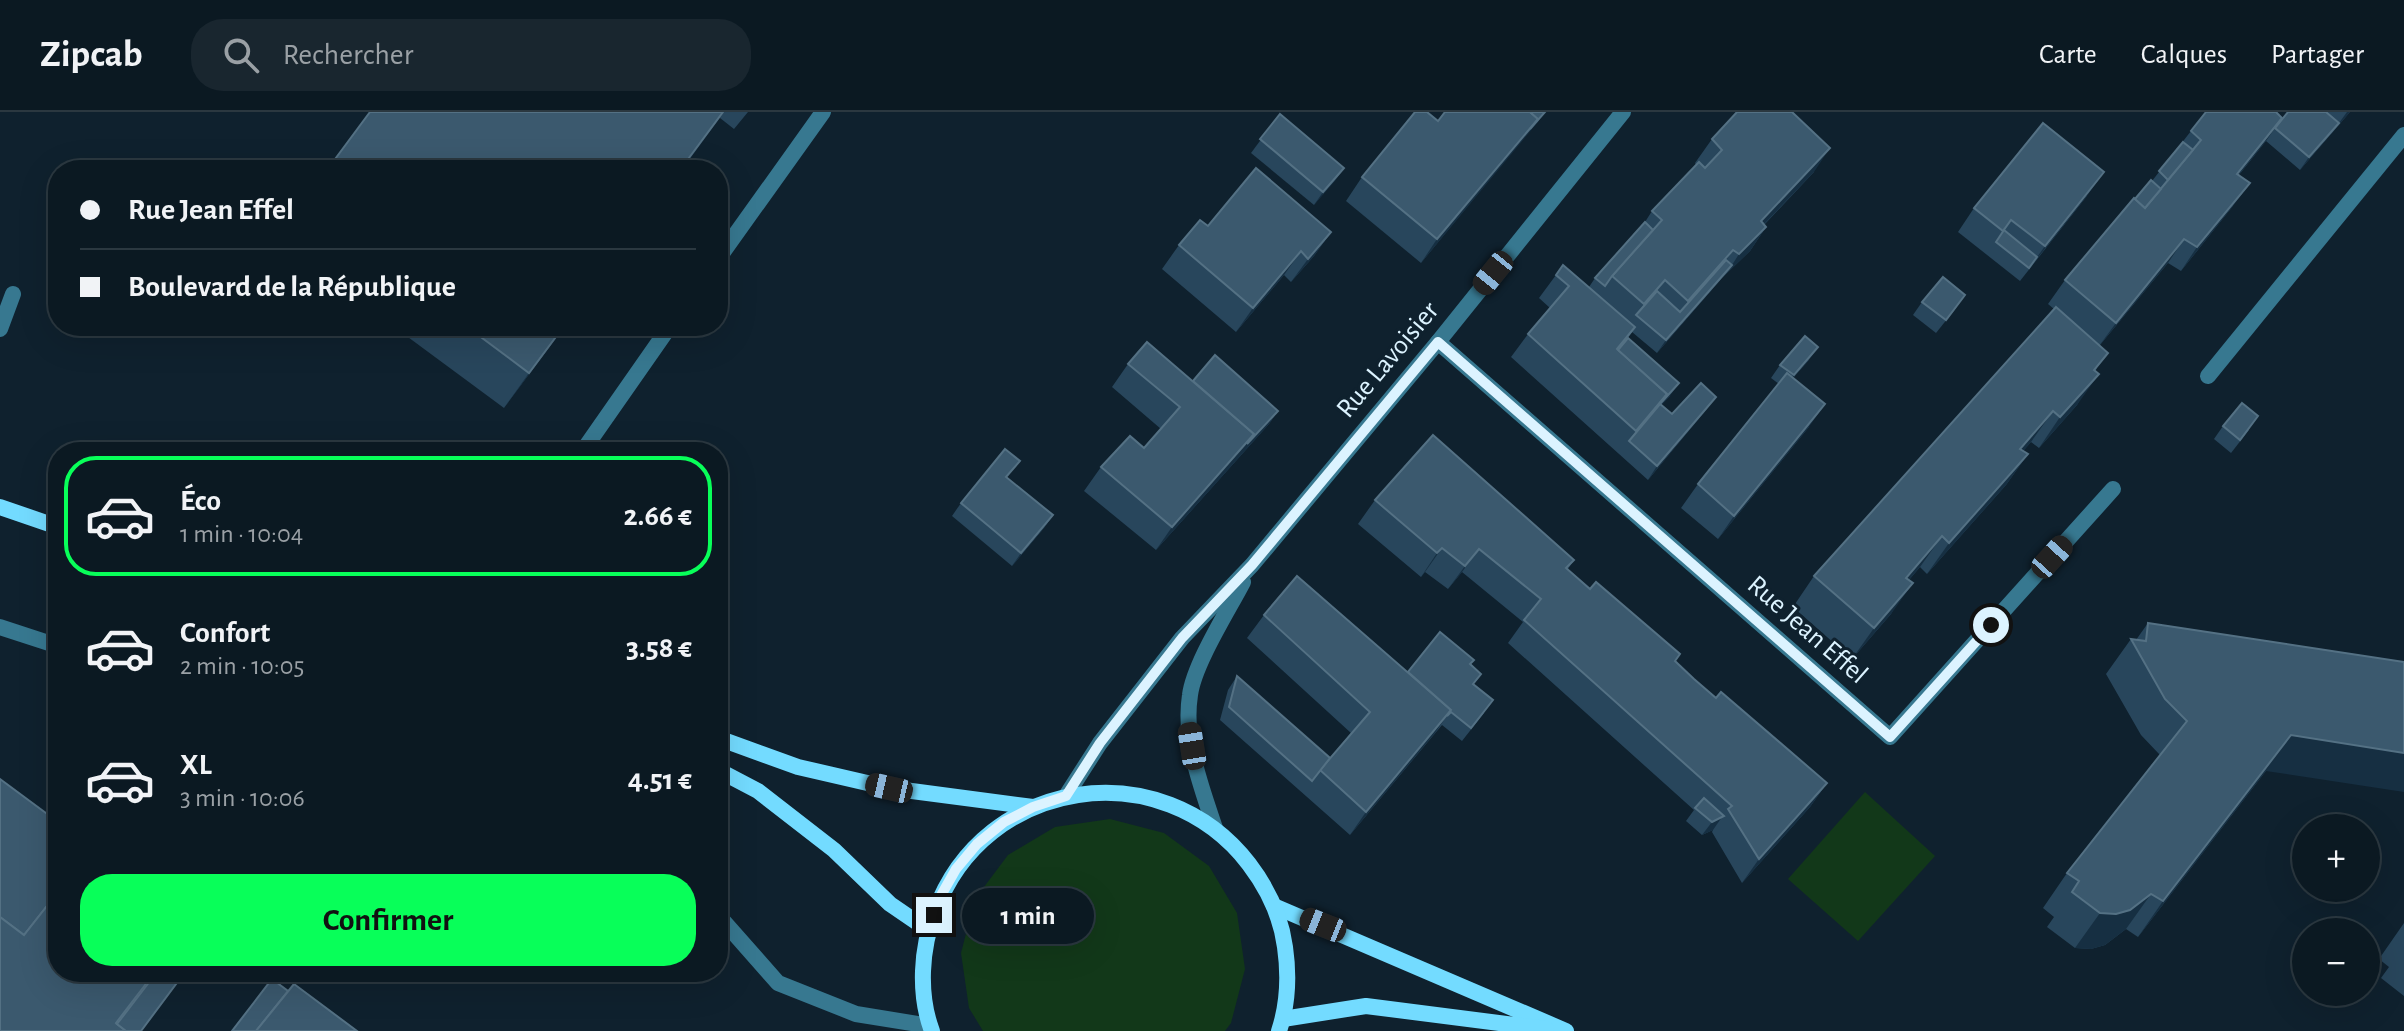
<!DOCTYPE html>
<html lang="fr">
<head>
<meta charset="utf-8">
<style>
  body { margin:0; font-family:"Alegreya Sans",sans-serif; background:#19262f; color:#f1f3f6; height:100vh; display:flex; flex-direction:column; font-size:30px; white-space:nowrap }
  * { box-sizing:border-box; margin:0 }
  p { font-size:26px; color:#9aa0a5 }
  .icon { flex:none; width:44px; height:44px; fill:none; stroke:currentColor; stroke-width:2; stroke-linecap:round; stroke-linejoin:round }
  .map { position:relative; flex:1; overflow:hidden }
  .details { position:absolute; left:48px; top:330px; width:680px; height:540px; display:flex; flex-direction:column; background:#0b1922; border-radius:32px; box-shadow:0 8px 32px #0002,0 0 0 2px #2b3840 }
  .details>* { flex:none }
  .top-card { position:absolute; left:48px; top:48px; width:680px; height:176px; border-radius:32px; box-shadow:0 8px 32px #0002,0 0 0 2px #2b3840; display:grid; align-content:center; height:176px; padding:0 32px; background:#0b1922 }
  .controls { position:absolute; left:2292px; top:702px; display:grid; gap:16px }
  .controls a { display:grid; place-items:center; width:88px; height:88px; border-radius:50%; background:#0b1922; box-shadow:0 8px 32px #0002,0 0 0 2px #2b3840; font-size:40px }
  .end { position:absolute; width:36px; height:36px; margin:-18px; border:10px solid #dcf3ff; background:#111; box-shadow:0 0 0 4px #111 }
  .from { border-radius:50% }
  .bubble { position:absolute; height:56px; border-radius:28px; background:#0b1922; box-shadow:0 8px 32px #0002,0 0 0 2px #2b3840; font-size:26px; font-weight:700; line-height:56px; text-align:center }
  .car { position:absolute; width:24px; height:48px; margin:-24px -12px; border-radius:10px; box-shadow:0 0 6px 2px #0007; background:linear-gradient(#222 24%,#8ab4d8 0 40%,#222 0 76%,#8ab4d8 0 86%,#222 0) }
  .top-card b { display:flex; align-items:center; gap:28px; height:76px; font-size:30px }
  .top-card b+b { border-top:2px solid #2b3840 }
  .top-card i { width:20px; height:20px; background:#f1f3f6 }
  ul { padding:14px 0 0; list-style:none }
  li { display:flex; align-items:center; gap:24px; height:120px; margin:0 16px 12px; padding:0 16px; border:4px solid transparent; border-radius:32px }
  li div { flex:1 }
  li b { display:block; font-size:30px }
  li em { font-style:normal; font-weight:700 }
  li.selected { border-color:#08ff59 }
  li>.icon { width:72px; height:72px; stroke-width:1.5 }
  .button { display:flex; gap:16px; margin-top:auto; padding:16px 32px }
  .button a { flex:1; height:92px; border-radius:32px; background:#08ff59; color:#111; font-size:32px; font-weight:700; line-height:92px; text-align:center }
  header { display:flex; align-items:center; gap:48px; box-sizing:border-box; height:112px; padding:0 40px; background:#0b1922; border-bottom:2px solid #2b3840 }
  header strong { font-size:38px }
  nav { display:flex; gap:44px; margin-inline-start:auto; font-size:28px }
  .search { width:560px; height:72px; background:#19262f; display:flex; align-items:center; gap:20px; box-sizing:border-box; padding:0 28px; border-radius:32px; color:#9aa0a5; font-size:30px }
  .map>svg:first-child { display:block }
</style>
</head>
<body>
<header>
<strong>Zipcab</strong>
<div class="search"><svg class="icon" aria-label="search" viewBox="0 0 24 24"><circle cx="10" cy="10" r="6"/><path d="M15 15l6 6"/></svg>Rechercher</div>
<nav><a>Carte</a><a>Calques</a><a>Partager</a></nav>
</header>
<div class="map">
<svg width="2404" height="919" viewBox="0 0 2404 919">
  <rect width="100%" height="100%" fill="#0f212e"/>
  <!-- green -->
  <g fill="#123819">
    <polygon points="1865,680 1935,744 1858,829 1788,767"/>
    <polygon points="1110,707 1164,721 1209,754 1237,801 1245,857 1231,911 1225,919 983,919 969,896 961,841 975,787 1008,743 1055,715"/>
  </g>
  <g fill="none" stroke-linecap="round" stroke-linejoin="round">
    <!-- service -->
    <g stroke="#377890" stroke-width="16">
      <polyline points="718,147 823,0"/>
      <polyline points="0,217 13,182"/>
      <polyline points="582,340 670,214"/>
      <polyline points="0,515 58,534"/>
      <polyline points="718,803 778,871 856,902 930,914"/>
    </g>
    <!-- minor -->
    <g stroke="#377890" stroke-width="16">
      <polyline points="1438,230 1890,625 2113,377"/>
      <polyline points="2208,264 2404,23"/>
      <polyline points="1066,684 1100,631 1182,526 1252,453 1438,230 1623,0"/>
      <path d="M1215,716C1201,674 1183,628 1190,583C1194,552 1228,499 1243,470"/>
    </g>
    <!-- secondary -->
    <g stroke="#73dbff" stroke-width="16">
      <polyline points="0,395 58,415"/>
      <polyline points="718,626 798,655 889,676 1033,695"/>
      <polyline points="718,658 758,679 834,738 890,792 928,818"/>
      <polyline points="1274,794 1566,919"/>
      <polyline points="1283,907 1366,894 1546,917"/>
      <path d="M932,919C918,882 921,836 935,800C984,665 1162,639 1249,752C1268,777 1281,804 1285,835C1289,863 1288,892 1279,919"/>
    </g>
  </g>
  <!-- wall -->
  <g fill="#28465c">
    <polygon points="370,0 748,0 734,17 720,6"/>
    <polygon points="1545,0 1421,151 1346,89 1362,65 1438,9"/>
    <polygon points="2288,0 2350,0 2300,58 2266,29 2239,63 2233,94 2181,159 2168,151 2100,233 2096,259 2077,293 2039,336 2031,330 2023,339 2028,342 2006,373 1927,462 1920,455 1909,468 1891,502 1852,547 1793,495 1814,464 2054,197 2048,192 2065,168 2152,69 2191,19 2275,16"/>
    <polygon points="1280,2 1344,56 1314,93 1251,41"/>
    <polygon points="1712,27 1814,60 1764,113 1766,115 1750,139 1722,166 1657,241 1632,220 1628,226 1670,284 1661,293 1672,302 1706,298 1648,368 1511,245 1528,222 1550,196 1539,186 1556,163 1589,175 1595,166 1645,110 1652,99 1696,53 1695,51"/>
    <polygon points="2087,84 2020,169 1958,120 1974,96"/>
    <polygon points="1208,114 1331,120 1314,144 1291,170 1284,163 1236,220 1162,157 1179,133"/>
    <polygon points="1922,190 1956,196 1936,221 1913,203"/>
    <polygon points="393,214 565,214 504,296"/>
    <polygon points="1809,248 1793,266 1809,315 1718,427 1681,396 1698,372 1779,272 1771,266 1780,253"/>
    <polygon points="1128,252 1193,269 1278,299 1269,312 1156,438 1084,379 1101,355 1144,336 1161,317 1112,275"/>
    <polygon points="2223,314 2249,318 2231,341 2214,327"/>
    <polygon points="1007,366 1053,403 1044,416 1012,454 952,404 961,391"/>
    <polygon points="1375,388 1574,448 1568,457 1716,586 1827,671 1810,695 1742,771 1712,720 1713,718 1702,723 1686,709 1694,698 1508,531 1523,510 1462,460 1448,477 1425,460 1421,465 1358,412"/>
    <polygon points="1264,503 1408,560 1471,552 1481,562 1474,572 1484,601 1462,629 1442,613 1350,723 1220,608 1228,578 1237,564 1330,646 1351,621 1247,526"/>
    <polygon points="2148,511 2266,659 2138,825 2126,817 2105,833 2091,837 2075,836 2047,815 2054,805 2043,796 2067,761 2160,643 2141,623 2106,562 2131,527 2136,528"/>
    <polygon points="2404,811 2404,884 2381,866 2389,855 2379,847"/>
  </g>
  <!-- shaded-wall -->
  <g fill="#162f42">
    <polygon points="723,0 724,0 682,58 680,58"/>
    <polygon points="1545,0 1538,10 1421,151 1437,127 1538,7"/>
    <polygon points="2347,0 2350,0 2300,58 2309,45 2339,11"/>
    <polygon points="2282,6 2266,29 2221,85 2237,62"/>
    <polygon points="1830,36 1814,60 1744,133 1761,109"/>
    <polygon points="1344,56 1335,69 1314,93 1323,80"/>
    <polygon points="2104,60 2087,84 2028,158 2045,134"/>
    <polygon points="2250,71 2233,94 2181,159 2197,135"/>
    <polygon points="1766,115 1750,139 1722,166 1657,241 1666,228 1732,153 1739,142"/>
    <polygon points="1331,120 1314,144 1291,170 1308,147"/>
    <polygon points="2184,127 2168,151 2099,234 2116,211"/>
    <polygon points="1733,138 1717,161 1671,213 1688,189"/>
    <polygon points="1301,139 1284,163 1236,220 1253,196"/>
    <polygon points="564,214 565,214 504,296 529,261"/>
    <polygon points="1818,235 1809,248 1784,276 1794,263"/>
    <polygon points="2099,262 2077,293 2039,336 2060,305"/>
    <polygon points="1679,271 1670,284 1651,305 1660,292"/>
    <polygon points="1716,285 1706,298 1648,368 1657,354"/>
    <polygon points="1825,292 1809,315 1718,427 1734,404"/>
    <polygon points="1278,299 1269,312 1156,438 1172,415 1254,322"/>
    <polygon points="2053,299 2031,330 1999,368 2020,337"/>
    <polygon points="2028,342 2006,373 1927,462 1949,431"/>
    <polygon points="1053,403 1044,416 1012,454 1021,441"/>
    <polygon points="1942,424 1920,455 1884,497 1906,466"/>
    <polygon points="1442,436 1425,460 1421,465 1437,441"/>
    <polygon points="1479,437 1462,460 1448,477 1465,454"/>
    <polygon points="1913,471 1891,502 1852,547 1874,516"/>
    <polygon points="1451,598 1435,621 1350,723 1366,700"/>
    <polygon points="2291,623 2404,641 2404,680 2266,659 2138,825 2163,789"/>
    <polygon points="1827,671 1810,695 1742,771 1759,747"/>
    <polygon points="1722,705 1713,718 1702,723 1712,710"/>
    <polygon points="2151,782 2126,817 2105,833 2091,837 2075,836 2100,801"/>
  </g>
  <!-- building -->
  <g fill="#3b596e" stroke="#547184" stroke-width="2">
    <polygon points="370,0 723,0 680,58 327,58"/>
    <polygon points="1415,0 1427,0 1438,9 1445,0 1530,0 1538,7 1437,127 1362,65"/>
    <polygon points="1530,0 1545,0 1530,17 1538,7"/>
    <polygon points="1737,0 1792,0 1830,36 1761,109 1766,115 1739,142 1733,138 1688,189 1665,168 1644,192 1612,164 1662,108 1652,99 1699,50 1705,56 1722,38 1712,27"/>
    <polygon points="2206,0 2276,0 2282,6 2237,62 2250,71 2197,135 2184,127 2116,211 2065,168 2134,86 2145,96 2201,28 2191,19"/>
    <polygon points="2288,0 2326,0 2339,11 2309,45 2275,16"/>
    <polygon points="1280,2 1344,56 1323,80 1260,27"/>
    <polygon points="2043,11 2104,60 2045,134 2011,108 2003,119 1974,96"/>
    <polygon points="2183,30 2193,38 2168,68 2159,59"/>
    <polygon points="1256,56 1331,120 1308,147 1301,139 1253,196 1179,133 1200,108 1208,114"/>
    <polygon points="2151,68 2161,77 2145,96 2135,87"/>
    <polygon points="1645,110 1653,118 1612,164 1605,174 1595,166"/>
    <polygon points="2004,118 2037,145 2029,156 1996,130"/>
    <polygon points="1726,148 1732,153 1666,228 1636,203 1657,179 1680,200"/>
    <polygon points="1563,153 1635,215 1617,237 1667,282 1636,319 1528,222 1569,174 1556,163"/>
    <polygon points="1943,165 1965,183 1946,208 1922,190"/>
    <polygon points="2056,195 2108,241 2094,258 2099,262 2060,305 2053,299 2020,337 2028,342 1949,431 1942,424 1906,466 1913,471 1874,516 1814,464"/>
    <polygon points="466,214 564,214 529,261"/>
    <polygon points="1805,224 1818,235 1794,263 1780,253"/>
    <polygon points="1628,226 1679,271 1660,292 1667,282 1618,238"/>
    <polygon points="1147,230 1254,322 1172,415 1101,355 1130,324 1144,336 1180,295 1128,252"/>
    <polygon points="1215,243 1278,299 1247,332 1254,322 1193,269"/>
    <polygon points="1787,261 1825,292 1734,404 1698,372"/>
    <polygon points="1701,271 1716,285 1657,354 1629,329 1660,292 1672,302"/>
    <polygon points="2242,291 2258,304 2240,328 2223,314"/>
    <polygon points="1433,323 1574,448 1566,456 1590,477 1596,470 1680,542 1675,549 1694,567 1716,586 1721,580 1827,671 1759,747 1728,697 1732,694 1524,508 1541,487 1479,437 1465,454 1442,436 1437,441 1375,388"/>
    <polygon points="1005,337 1020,349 1006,365 1053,403 1021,441 961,391"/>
    <polygon points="1297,464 1451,598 1366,700 1320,658 1370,600 1264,503"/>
    <polygon points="2148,511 2404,550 2404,641 2291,623 2163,789 2151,782 2130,798 2116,802 2100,801 2072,780 2079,769 2067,761 2187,609 2165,587 2131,527 2146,529"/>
    <polygon points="1440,520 1474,548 1470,552 1481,562 1473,572 1493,588 1471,616 1451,600 1447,604 1451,598 1408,560"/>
    <polygon points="1237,564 1330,646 1312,669 1229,595"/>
    <polygon points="0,667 58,710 58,780 24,823 0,805"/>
    <polygon points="1704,686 1724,704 1712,710 1695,696"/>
    <polygon points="58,780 58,860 155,860 116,911 126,919 0,919 0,805 24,823"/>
    <polygon points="157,860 185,860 141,919 126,919 117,912"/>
    <polygon points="272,867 288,879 256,919 232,919"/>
    <polygon points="294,872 357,919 256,919"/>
  </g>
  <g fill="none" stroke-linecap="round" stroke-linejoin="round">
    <!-- route -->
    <polyline stroke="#dcf3ff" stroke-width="10" points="934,803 939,787 956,757 977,732 1004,710 1033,695 1066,684 1100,631 1182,526 1252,453 1438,230 1890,625 1991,513"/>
  </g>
  <g text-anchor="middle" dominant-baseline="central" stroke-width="6" stroke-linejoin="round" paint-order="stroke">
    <!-- street labels -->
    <g font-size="28" fill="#dcf3ff" stroke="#0f212e">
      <text transform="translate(1388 248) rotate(-50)">Rue Lavoisier</text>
      <text transform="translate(1807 518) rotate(41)">Rue Jean Effel</text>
    </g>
  </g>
</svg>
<div class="controls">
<a>+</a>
<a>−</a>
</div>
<i class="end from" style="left:1991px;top:513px"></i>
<i class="end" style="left:934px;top:803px"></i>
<div class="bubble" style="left:962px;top:776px;width:132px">1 min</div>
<i class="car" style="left:1493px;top:161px;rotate:219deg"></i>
<i class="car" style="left:2052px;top:445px;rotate:42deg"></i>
<i class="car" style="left:1192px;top:634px;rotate:351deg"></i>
<i class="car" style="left:889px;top:676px;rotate:283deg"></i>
<i class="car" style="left:1323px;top:813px;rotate:292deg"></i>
<div class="top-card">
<b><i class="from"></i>Rue Jean Effel</b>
<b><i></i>Boulevard de la République</b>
</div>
<section class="details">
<ul>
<li class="selected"><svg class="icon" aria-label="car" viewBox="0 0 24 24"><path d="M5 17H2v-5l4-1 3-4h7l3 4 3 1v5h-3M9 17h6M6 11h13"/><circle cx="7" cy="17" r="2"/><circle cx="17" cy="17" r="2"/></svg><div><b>Éco</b><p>1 min · 10:04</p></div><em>2.66 €</em></li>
<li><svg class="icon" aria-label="car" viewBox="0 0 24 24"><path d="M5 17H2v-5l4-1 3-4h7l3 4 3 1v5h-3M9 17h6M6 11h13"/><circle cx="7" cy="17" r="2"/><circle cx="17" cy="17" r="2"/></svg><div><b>Confort</b><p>2 min · 10:05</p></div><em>3.58 €</em></li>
<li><svg class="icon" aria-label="car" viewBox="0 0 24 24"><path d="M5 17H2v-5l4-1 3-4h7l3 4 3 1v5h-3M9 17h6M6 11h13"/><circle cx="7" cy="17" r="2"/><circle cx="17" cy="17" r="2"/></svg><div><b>XL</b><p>3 min · 10:06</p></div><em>4.51 €</em></li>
</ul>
<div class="button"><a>Confirmer</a></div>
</section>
</div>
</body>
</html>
